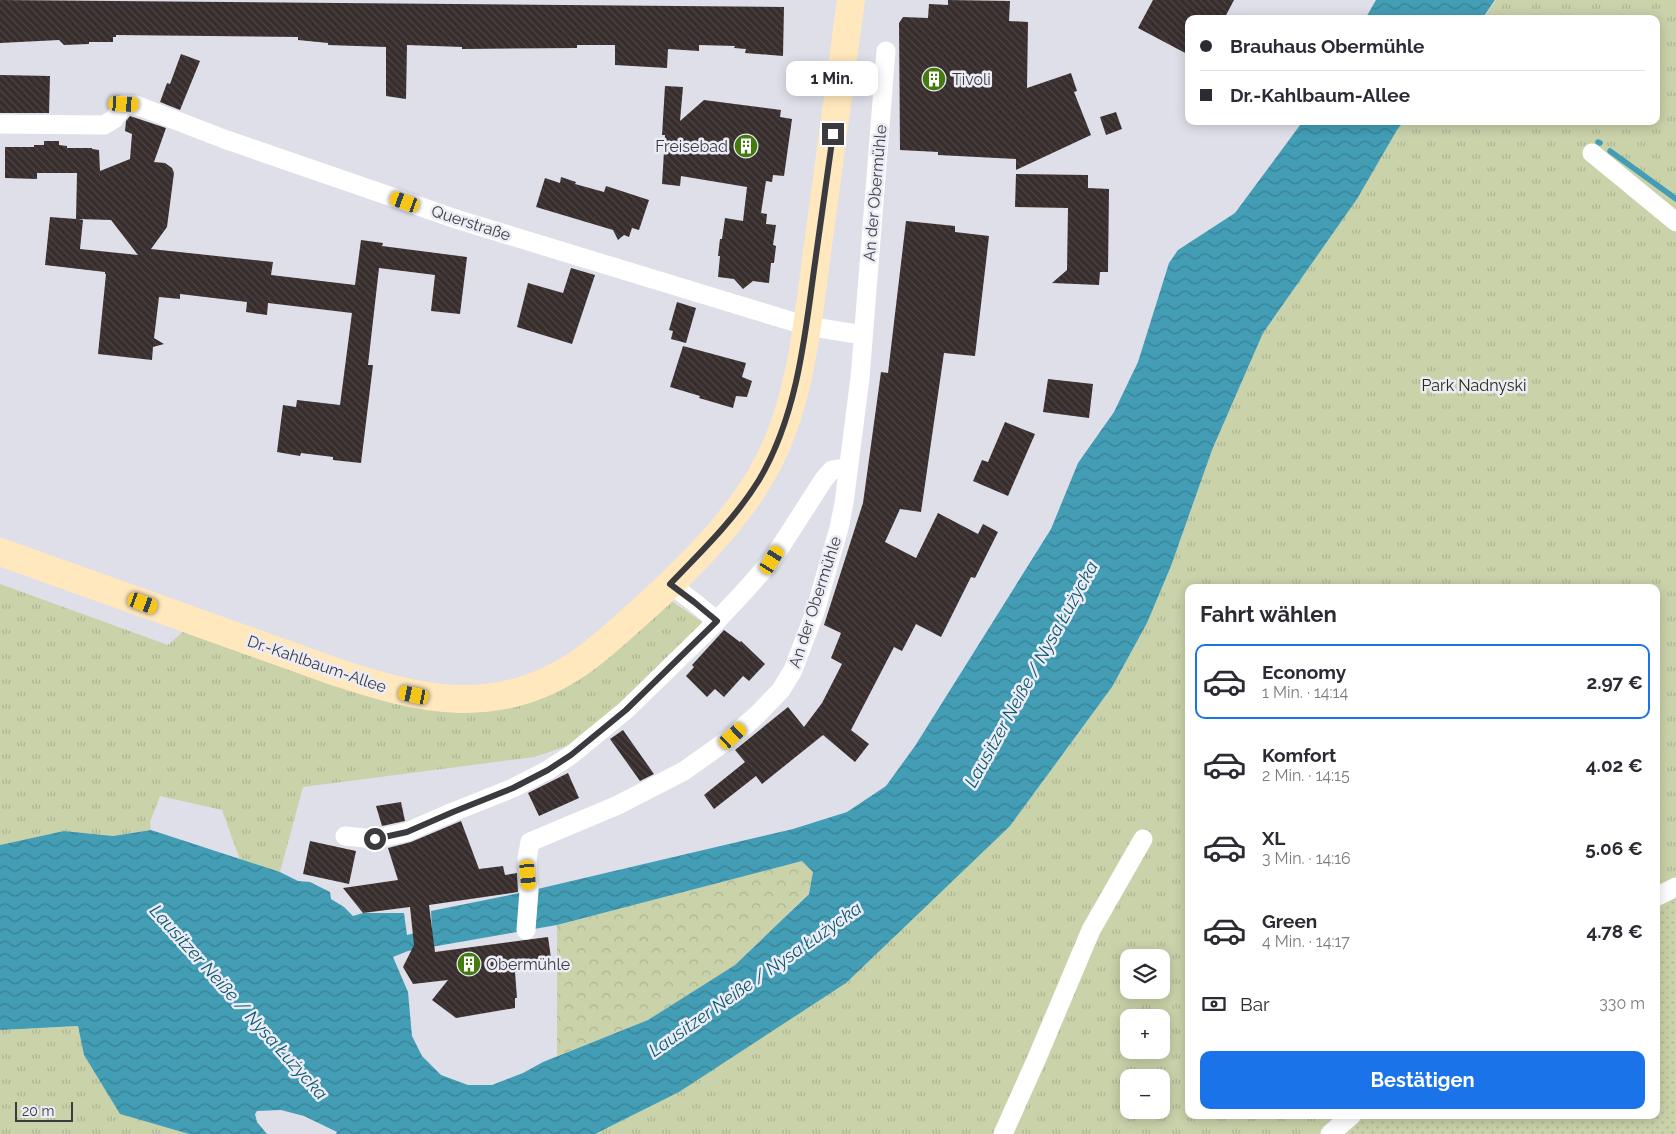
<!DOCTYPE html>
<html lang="de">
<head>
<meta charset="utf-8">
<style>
  body { margin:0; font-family:Raleway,sans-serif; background:#f2f2f3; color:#2b2b33; height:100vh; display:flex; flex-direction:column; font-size:19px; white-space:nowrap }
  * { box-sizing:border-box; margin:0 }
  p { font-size:16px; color:#7c7c81 }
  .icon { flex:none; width:28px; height:28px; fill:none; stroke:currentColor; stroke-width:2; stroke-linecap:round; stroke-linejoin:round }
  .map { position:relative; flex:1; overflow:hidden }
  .sheet { position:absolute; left:1185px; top:584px; width:475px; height:535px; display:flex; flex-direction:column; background:#fff; border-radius:10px; box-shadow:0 2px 12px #0003 }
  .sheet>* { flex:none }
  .hud { position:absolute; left:1185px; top:15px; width:475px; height:110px; border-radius:10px; box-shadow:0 2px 12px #0003; display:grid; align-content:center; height:110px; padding:0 15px; background:#fff }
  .tools { position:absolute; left:1120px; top:949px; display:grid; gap:10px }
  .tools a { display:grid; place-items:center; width:50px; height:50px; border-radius:10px; background:#fff; box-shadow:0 2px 12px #0003; font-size:25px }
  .scale { position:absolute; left:15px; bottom:12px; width:58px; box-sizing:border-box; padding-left:5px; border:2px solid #3b3b3f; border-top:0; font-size:14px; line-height:18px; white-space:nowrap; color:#3b3b3f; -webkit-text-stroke:4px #ececf7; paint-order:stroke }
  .end { position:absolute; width:22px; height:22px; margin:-11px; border:6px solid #3b3b3f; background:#fff; box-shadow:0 0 0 2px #fff }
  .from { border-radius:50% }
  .bubble { position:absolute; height:35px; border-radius:10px; background:#fff; box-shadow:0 2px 12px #0003; font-size:16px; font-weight:700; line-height:35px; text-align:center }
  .car { position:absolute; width:15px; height:30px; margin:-15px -8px; border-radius:6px; box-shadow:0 0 4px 1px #0007; background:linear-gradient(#f5c518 24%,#345 0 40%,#f5c518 0 76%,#345 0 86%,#f5c518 0) }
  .hud b { display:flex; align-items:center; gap:18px; height:48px; font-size:19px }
  .hud b+b { border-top:1px solid #e1e1e2 }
  .hud i { width:12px; height:12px; background:#2b2b33 }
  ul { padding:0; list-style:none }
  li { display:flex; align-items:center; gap:15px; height:75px; margin:0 10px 8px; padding:0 5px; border:2px solid transparent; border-radius:10px }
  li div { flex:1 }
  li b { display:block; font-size:19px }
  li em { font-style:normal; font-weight:700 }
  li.current { border-color:#1a73e8 }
  li>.icon { width:45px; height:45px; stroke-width:1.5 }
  h2 { padding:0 15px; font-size:22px; line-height:60px }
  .pay { display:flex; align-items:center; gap:12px; height:55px; padding:0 15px; font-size:19px }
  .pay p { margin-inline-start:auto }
  .cta { display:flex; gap:10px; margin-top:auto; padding:10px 15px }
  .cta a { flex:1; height:58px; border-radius:10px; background:#1a73e8; color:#fff; font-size:20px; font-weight:700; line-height:58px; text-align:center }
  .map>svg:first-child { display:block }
</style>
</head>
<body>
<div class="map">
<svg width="1676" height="1134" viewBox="0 0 1676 1134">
  <defs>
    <pattern id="forest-crowns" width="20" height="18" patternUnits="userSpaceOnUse" patternTransform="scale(1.25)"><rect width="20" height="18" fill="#c9d2a9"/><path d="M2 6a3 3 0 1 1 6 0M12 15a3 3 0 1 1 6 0" fill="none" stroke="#aeb592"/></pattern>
    <pattern id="park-tufts" width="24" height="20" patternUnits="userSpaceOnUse" patternTransform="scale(1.25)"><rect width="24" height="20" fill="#c9d2a9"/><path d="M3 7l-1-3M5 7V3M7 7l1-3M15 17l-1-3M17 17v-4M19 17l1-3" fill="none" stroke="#aeb592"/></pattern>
    <pattern id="garden-dots" width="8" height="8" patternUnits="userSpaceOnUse" patternTransform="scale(1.25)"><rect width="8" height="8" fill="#c9d2a9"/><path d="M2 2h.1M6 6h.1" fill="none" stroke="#aeb592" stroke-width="1.8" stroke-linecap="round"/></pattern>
    <pattern id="water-waves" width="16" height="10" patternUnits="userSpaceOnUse" patternTransform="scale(1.25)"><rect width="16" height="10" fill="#429db5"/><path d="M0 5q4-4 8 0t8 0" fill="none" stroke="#388195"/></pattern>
    <pattern id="building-back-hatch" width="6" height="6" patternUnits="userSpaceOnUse" patternTransform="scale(1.25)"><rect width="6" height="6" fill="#382e2d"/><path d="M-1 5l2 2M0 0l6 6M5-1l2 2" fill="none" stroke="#4d4444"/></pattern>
  </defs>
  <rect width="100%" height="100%" fill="#dfdfe9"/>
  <!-- forest -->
  <polygon fill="url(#forest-crowns)" points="802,861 814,872 809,893 735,965 648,1020 557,1056 557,925"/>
  <!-- park -->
  <g fill="url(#park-tufts)" fill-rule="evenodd">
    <path d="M1496,0H1676V887L1656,897V588H1189V1115H1352L1330,1134H595L679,1092L1010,826L1112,687L1147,623L1171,566L1212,450L1263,333L1357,199L1397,130L1404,121H1656V19H1483ZM1129,958H1161V990H1129ZM1129,1018H1161V1050H1129ZM1129,1078H1161V1110H1129Z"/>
    <polygon points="0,584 168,645 187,628 493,706 670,600 708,626 596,728 570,745 534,757 303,787 280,872 240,860 222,810 160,796 150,822 151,830 113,836 64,831 0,845"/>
    <polygon points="78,1026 84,1055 120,1114 189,1134 0,1134 0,1030"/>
  </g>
  <!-- garden -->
  <polygon fill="url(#garden-dots)" points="1676,887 1676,1134 1330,1134 1352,1115 1656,1115 1656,897"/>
  <!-- water -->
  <g fill="url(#water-waves)" fill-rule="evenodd">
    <polygon points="1376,0 1495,0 1482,19 1365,19"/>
    <path d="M1303,121H1404L1397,130L1357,199L1263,333L1212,450L1171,566L1147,623L1112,687L1010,826L846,983L679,1092L595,1134H336L337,1132L304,1116L281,1110L257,1111L255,1114L257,1122L267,1134H189L120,1114L84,1055L78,1026L0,1030V845L64,831L113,836L151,830L280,872L298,881L310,882L330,892L331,899L344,907L353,916L363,913H404L407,935L432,929L431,911L529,891L793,829L847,812L886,786L915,746L1051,529L1078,463L1114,412L1138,362L1169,263L1178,250L1235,213ZM802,861L813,872L809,894L735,965L648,1020L543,1062L523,1073L492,1085H468L441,1075L422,1056L412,1036L408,992L393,957L408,951L557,925Z"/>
  </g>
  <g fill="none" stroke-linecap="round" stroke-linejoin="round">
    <!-- stream -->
    <g stroke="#429db5" stroke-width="5.5">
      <polyline points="1598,142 1600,143"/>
      <polyline points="1610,151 1676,199"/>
    </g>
  </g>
  <!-- building -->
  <g fill="url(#building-back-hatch)" fill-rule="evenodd">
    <polygon points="0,0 784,7 783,56 745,53 746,49 734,48 735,46 699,45 699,51 668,49 667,68 615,65 615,45 577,45 577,48 462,49 462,47 407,45 406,99 386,96 386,47 328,45 328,43 298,40 298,37 116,35 116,37 113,37 113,42 89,42 89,44 64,45 59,40 0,43"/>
    <polygon points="948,0 1010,1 1009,21 1028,22 1027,88 1071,73 1077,91 1074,92 1091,135 1016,170 1016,159 938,155 938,152 900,150 899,23 903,17 928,18 929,4 948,5"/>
    <polygon points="1153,0 1234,0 1224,19 1189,19 1189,55 1138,28"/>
    <polygon points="181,54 200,61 180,110 160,102 167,83 170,84"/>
    <polygon points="0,75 50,76 49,113 0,113"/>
    <polygon points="665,86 683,87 680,121 704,100 781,110 780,117 792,119 784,176 773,175 772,182 766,181 761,213 767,214 766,224 776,225 773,245 776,246 774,263 771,263 769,283 753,281 743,289 734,279 718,277 720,256 718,256 720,239 722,239 725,218 743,221 747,187 681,176 680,186 662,184 665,135 662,135"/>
    <polygon points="1116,112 1122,129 1106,135 1100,117"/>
    <path d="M130,116L166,128L154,162L165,163L172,168L174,173L167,227L151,249L273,262L271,275L355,285L361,240L383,243L382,246L467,257L460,314L431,311L435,275L379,268L368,365H373L361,463L333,460V457L301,453L300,456L277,452L283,405L296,407L297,400L340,405L352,313L268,303L267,315L246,312L247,302L180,294V299L159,297L154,338L164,344L153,347L152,360L98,354L106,274H105V272L45,265L50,217L76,219L77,173H37V179L5,178V147H34V145H44V141H59V145L67,146V148H92V149L99,150L100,171L130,159L132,134L125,131L126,121ZM78,219L111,220L138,255L80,249L83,220Z"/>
    <polygon points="1016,174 1088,175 1088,188 1109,189 1108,272 1100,272 1099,285 1052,283 1067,270 1068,208 1015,207"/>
    <polygon points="561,177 576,182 575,184 604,192 606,186 649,200 639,230 632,228 629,237 624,235 618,240 613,230 536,207 545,178 560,183"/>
    <polygon points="906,221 955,226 955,232 989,236 975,356 944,353 921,512 900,509 885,542 916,558 938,513 978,534 983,524 998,532 975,578 971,577 941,637 916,624 902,651 894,647 851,730 869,744 855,762 823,735 762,784 756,776 714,809 704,795 745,762 735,750 788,707 804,727 822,703 842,664 831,658 841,633 824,625 863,503 881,372 888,373"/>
    <polygon points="571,268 595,275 572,344 517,327 528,283 563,293"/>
    <polygon points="677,302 696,308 686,343 671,339 673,331 669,330"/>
    <polygon points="683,346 746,363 742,377 752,381 747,397 736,396 733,408 699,398 700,396 670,387"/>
    <polygon points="1048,379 1093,384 1089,418 1043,412"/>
    <polygon points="1005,422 1035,434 1008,496 973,481 982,460 988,462"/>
    <polygon points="724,630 740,642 741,641 765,664 749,681 743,676 724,697 715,689 707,697 686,676 694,667 692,665"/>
    <polygon points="623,730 654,774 640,781 610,739"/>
    <polygon points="568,773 579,798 539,816 528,793"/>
    <polygon points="401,802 405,821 382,826 376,806"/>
    <polygon points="461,821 479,869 503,866 505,875 517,873 518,892 429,905 435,952 548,937 551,958 533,961 533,970 515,972 517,998 515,998 515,1008 456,1018 432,1000 448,980 413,984 403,967 414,945 410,907 363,913 343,888 398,880 388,848 411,842"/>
    <polygon points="310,841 356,851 349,884 303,874"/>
  </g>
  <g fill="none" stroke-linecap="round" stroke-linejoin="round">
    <!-- street -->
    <g stroke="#fff" stroke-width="19">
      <polyline points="0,124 104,125 114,119 124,104 136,105 224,139 459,220 807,326 863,335"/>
      <polyline points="1592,153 1676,222"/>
      <polyline points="670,584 694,602 717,621"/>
      <polyline points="345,836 375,839 407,832 453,812 513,788 548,770 571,755 626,710 706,632 743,593 772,560 824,479 832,470 847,468"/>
      <polyline points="1656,897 1676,887"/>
      <polyline points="526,930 529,891 527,859 530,842 618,805 684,771 733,736 757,715 781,690 793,670 815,612 839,528 844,503 860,378 886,51"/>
      <polyline points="1003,1134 1037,1058 1091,930 1143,839"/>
      <polyline points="1330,1134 1352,1115"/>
    </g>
    <!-- secondary -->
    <path stroke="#ffe8bd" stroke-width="28" d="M0,552L336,672C418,699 494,718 573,667C594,654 613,636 631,620C680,577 737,522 767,465C802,398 808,318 818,245C829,163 840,82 851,0"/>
  </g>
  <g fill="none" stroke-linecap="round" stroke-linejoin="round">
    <!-- route -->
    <path stroke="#3b3b3f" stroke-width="6" d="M375,839L407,832L453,812L513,788L548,770L571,755L626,710L717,621L694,602L670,584C701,552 735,519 759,480C795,419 804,346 813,277C820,229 826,182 833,134"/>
  </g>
  <!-- icons -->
  <defs>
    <g id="building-disc" transform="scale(1.25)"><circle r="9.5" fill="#447b0f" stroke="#ececf7"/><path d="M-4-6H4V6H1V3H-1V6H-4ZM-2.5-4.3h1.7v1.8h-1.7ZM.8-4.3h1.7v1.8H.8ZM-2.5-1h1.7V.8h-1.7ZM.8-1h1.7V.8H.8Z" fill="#fff"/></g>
  </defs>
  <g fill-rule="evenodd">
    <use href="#building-disc" x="934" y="79"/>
    <use href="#building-disc" x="746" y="146"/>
    <use href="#building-disc" x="469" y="964"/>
  </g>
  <g text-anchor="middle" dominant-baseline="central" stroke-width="5" stroke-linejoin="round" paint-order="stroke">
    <!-- poi labels -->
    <g font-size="16" fill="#3b3b3f" stroke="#ececf7" text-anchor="start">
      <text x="952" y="79">Tivoli</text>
      <text x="728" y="146" text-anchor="end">Freisebad</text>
      <text x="486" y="964">Obermühle</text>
    </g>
    <!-- street labels -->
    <g font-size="16" fill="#3b3b3f" stroke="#ececf7">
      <text transform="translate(875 193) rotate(-85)">An der Obermühle</text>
      <text transform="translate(471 223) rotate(18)">Querstraße</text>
      <text transform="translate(815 602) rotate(-72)">An der Obermühle</text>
      <text transform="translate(317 664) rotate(19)">Dr.-Kahlbaum-Allee</text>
    </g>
    <!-- park labels -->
    <g font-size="16" fill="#272c0e" stroke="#ececf7">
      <text x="1474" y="385">Park Nadnyski</text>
    </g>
    <!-- water labels -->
    <g font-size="18" font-style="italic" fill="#0b596a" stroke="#ececf7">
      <text transform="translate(1031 674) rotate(-61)">Lausitzer Neiße / Nysa Łużycka</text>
      <text transform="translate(755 979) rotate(-35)">Lausitzer Neiße / Nysa Łużycka</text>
      <text transform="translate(239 1002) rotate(48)">Lausitzer Neiße / Nysa Łużycka</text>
    </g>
  </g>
</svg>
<div class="tools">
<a><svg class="icon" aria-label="layers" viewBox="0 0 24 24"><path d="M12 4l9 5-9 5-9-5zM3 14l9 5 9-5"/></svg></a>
<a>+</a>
<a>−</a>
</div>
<div class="scale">20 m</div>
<i class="end from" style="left:375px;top:839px"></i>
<i class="end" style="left:833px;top:134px"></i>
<div class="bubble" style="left:786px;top:61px;width:92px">1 Min.</div>
<i class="car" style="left:124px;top:104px;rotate:93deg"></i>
<i class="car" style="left:405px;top:202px;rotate:290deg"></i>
<i class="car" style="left:772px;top:560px;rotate:32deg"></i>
<i class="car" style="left:143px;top:603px;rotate:110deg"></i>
<i class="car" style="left:414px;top:695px;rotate:282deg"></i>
<i class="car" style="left:733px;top:736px;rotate:48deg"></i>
<i class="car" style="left:528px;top:875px;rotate:175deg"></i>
<div class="hud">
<b><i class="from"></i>Brauhaus Obermühle</b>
<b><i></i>Dr.-Kahlbaum-Allee</b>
</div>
<section class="sheet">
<h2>Fahrt wählen</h2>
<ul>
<li class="current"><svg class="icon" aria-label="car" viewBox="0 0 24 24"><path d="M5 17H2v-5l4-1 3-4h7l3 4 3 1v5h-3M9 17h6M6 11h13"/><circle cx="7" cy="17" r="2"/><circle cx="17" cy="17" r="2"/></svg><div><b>Economy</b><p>1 Min. · 14:14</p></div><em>2.97 €</em></li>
<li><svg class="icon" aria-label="car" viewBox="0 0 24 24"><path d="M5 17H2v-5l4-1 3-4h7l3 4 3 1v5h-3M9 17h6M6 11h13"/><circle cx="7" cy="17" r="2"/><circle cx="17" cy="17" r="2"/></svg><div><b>Komfort</b><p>2 Min. · 14:15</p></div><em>4.02 €</em></li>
<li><svg class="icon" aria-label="car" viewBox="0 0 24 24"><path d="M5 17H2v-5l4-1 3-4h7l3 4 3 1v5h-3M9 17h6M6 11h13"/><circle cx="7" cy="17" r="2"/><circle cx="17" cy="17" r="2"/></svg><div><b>XL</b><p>3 Min. · 14:16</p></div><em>5.06 €</em></li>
<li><svg class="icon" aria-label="car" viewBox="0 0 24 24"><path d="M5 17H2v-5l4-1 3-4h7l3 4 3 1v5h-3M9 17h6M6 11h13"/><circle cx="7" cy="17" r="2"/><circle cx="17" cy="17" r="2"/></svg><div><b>Green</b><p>4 Min. · 14:17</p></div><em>4.78 €</em></li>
</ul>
<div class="pay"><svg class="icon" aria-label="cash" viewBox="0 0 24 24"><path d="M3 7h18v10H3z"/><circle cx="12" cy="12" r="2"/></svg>Bar<p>330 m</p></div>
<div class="cta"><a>Bestätigen</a></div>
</section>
</div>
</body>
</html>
